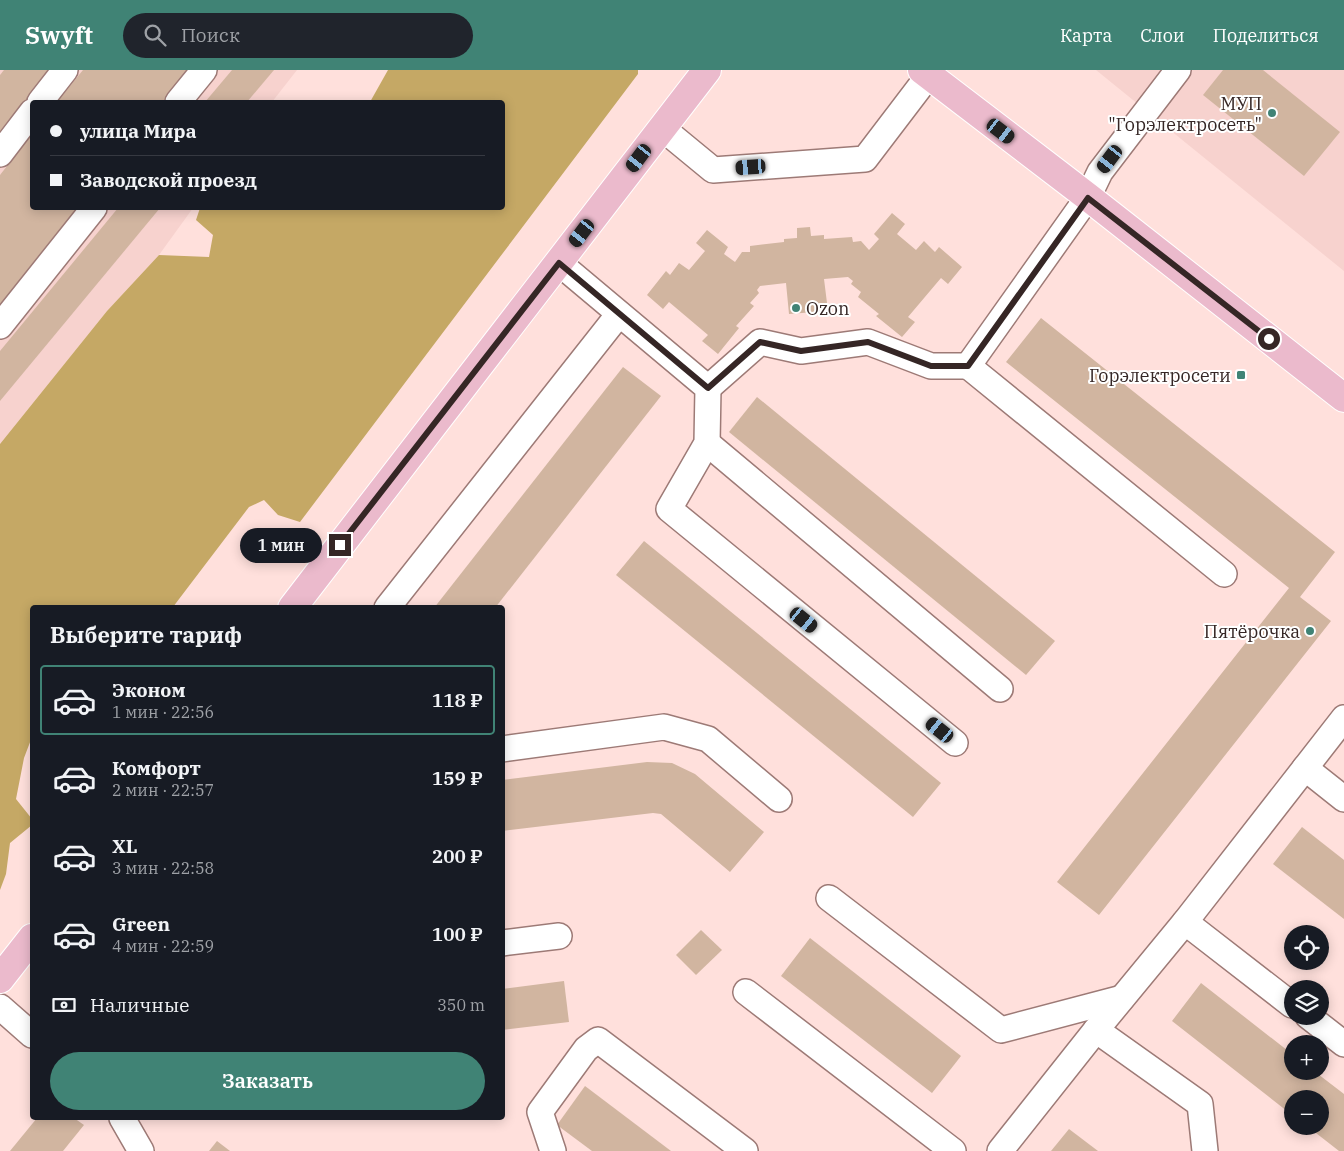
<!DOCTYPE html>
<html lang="ru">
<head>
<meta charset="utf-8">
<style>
  body { margin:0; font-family:"IBM Plex Serif",serif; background:#20242c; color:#f1f3f6; height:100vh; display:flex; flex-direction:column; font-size:19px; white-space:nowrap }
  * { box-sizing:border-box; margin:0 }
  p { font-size:16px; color:#9ea1a6 }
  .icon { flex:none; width:28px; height:28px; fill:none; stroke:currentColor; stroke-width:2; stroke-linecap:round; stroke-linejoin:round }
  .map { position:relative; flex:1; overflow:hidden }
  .sheet { position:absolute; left:30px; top:535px; width:475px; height:515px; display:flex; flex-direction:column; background:#171b24; border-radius:5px; box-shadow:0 2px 12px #0003 }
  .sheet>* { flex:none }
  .guide { position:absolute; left:30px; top:30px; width:475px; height:110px; border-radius:5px; box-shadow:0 2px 12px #0003; display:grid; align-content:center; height:110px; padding:0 20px; background:#171b24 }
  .tools { position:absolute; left:1284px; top:855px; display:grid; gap:10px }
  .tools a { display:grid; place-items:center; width:45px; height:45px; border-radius:50%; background:#171b24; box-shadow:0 2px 12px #0003; font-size:25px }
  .end { position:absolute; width:22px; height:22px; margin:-11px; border:6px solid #352625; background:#fff; box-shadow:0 0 0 2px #fff }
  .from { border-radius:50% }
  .bubble { position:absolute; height:35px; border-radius:18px; background:#171b24; box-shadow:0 2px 12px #0003; font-size:16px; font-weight:600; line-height:35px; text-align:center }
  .car { position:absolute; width:15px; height:30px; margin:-15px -8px; border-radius:6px; box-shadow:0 0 4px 1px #0007; background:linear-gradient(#222 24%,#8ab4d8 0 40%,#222 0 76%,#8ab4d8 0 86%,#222 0) }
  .guide b { display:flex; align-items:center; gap:18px; height:48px; font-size:19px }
  .guide b+b { border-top:1px solid #363941 }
  .guide i { width:12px; height:12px; background:#f1f3f6 }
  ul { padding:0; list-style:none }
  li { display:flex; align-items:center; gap:15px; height:70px; margin:0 10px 8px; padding:0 10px; border:2px solid transparent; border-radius:5px }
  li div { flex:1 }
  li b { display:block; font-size:19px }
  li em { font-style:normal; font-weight:600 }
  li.active { border-color:#408375 }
  li>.icon { width:45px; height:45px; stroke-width:1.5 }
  h2 { padding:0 20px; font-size:22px; line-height:60px }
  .pay { display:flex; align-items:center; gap:12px; height:55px; padding:0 20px; font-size:19px }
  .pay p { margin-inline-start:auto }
  .cta { display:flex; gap:10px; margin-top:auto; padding:10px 20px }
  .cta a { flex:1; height:58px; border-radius:30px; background:#408375; color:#fff; font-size:20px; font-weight:600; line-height:58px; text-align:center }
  header { display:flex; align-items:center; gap:30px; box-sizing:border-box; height:70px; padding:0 25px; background:#408375; color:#fff }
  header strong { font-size:24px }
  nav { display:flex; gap:28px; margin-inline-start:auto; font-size:18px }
  .search { width:350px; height:45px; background:#20242c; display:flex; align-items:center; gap:12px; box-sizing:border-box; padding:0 18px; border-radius:28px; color:#9ea1a6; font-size:19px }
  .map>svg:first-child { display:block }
</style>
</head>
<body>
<header>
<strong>Swyft</strong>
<div class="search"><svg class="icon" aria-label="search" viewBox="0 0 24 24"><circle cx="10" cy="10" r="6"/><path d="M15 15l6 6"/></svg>Поиск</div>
<nav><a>Карта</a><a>Слои</a><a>Поделиться</a></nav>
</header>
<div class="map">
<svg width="1344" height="1081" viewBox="0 0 1344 1081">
  <rect width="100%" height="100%" fill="#ffe0dc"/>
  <!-- built -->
  <g fill="#f7d2ce">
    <polygon points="0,0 297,0 272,32 32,32 32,138 193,138 159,185 107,241 0,374"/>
    <polygon points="1096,0 1344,0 1344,201"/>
  </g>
  <!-- forest -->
  <polygon fill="#c5a865" points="388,0 638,0 638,4 300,452 278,445 264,430 249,437 173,537 32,538 32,667 24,688 16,729 32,749 32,755 10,773 6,804 0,820 0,374 107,241 159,185 209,187 213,165 196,150 200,138 502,138 502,32 370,32"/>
  <!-- building -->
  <g fill="#d1b5a0">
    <polygon points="4,0 52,0 0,67 0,5"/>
    <polygon points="83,0 190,0 164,32 57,32"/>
    <polygon points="232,0 274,0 247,32 205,32"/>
    <polygon points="1223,0 1263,0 1340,62 1304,106 1203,25"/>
    <polygon points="32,64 32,138 81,138 0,240 0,105"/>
    <polygon points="118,138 160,138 0,331 0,281"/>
    <polygon points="892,143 905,154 897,164 916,180 924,171 935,182 939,177 962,197 948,214 941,208 908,247 915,252 902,267 876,246 879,244 858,227 861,222 851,214 853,211 848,207 824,209 828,241 789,244 786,213 760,216 757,220 759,223 750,233 754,236 736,256 739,258 718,284 702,271 708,265 669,232 663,239 647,225 666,201 670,205 679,193 689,200 705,181 696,173 707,160 728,177 724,184 735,192 742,182 750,182 750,176 784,172 784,169 797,168 797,158 810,157 811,166 824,165 824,169 852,167 853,172 861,171 869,180 879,169 874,164"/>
    <polygon points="1041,248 1335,482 1300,527 1331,551 1099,845 1057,812 1289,518 1006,292"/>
    <polygon points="623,297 661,326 495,538 434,538"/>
    <polygon points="757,327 1055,571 1026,605 729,362"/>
    <polygon points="644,471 941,713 913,747 616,505"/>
    <polygon points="647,692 672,693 695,704 764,762 730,802 661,744 653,743 502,761 502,710"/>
    <polygon points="1302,757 1344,790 1344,849 1273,794"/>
    <polygon points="701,860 722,880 696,905 676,885"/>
    <polygon points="810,868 961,986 932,1023 781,906"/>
    <polygon points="564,911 569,952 502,960 502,919"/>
    <polygon points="1201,913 1292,984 1292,1001 1314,1001 1344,1024 1344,1081 1339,1081 1307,1056 1320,1056 1320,1029 1292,1029 1292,1045 1172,951"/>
    <polygon points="585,1016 671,1081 592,1081 557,1055"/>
    <polygon points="37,1048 74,1048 84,1055 63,1081 10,1081"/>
    <polygon points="1069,1059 1098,1081 1051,1081"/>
    <polygon points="217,1071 230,1081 209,1081"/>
  </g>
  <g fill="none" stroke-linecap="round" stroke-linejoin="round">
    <!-- minor casing -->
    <g stroke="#9d7a76" stroke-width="28">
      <g id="minor">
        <polyline points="1178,0 1100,102 1088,127 968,296 1224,504"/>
        <polyline points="40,32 65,0"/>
        <polyline points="178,32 204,0"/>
        <polyline points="662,58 713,100 865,89 929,5"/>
        <polyline points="0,84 32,42"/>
        <polyline points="559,193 708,318 707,373 669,439 955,673"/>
        <polyline points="0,256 94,138"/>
        <polyline points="708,318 760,272 801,281 868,272 931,296 968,296"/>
        <polyline points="707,373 1000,619"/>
        <polyline points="387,538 619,244"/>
        <polyline points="502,679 664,657 708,669 779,729"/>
        <polyline points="1305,698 1344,729"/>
        <polyline points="829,828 1001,960 1122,928"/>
        <polyline points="1185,852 1292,935"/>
        <polyline points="502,873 559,866"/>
        <polyline points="746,922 953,1081"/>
        <polyline points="0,937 32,965"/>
        <polyline points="1308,946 1344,974"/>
        <polyline points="1096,960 1200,1034 1205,1081"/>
        <polyline points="122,1048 141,1081"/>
        <polyline points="553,1081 540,1042 586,979 598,970 745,1081"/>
        <polyline points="1000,1081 1096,960 1185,852 1344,648"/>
      </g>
    </g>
    <!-- major casing -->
    <g stroke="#fff" stroke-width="30">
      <g id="major">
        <polyline points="922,0 1088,127 1344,328"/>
        <polyline points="292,538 707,0"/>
        <polyline points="0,909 32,868"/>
      </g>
    </g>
    <!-- minor -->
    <use href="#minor" stroke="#fff" stroke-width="25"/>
    <!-- major -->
    <use href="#major" stroke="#ebbacc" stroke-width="28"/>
  </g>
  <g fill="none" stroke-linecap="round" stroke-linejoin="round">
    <!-- route -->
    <polyline stroke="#352625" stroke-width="6" points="340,475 559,193 708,318 760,272 801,281 868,272 931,296 968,296 1088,128 1269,269"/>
  </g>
  <!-- markers -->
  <g fill="#408375" stroke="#fff" stroke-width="2">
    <circle cx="1272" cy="43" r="5"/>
    <circle cx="796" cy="238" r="5"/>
    <rect x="1236" y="300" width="10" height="10" rx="2.5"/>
    <circle cx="1310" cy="561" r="5"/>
  </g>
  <g text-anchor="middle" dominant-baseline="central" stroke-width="4" stroke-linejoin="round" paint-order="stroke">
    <!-- poi labels -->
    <g font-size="18" fill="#352625" stroke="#fff" text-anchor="end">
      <text x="1262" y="33">МУП<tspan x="1262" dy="21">"Горэлектросеть"</tspan></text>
      <text x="806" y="238" text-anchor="start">Ozon</text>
      <text x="1231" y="305">Горэлектросети</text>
      <text x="1300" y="561">Пятёрочка</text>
    </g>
  </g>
</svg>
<div class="tools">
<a><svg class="icon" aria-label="locate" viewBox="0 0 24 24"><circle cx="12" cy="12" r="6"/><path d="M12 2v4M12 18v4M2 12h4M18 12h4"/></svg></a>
<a><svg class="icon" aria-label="layers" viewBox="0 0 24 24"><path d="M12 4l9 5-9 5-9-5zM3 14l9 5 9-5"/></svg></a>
<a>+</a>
<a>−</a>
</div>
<i class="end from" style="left:1269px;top:269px"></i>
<i class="end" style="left:340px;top:475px"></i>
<div class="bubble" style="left:240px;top:458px;width:82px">1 мин</div>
<i class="car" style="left:1001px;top:61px;rotate:127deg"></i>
<i class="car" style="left:639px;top:88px;rotate:217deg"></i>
<i class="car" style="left:1110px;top:89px;rotate:217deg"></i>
<i class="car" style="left:751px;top:97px;rotate:266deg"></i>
<i class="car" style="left:582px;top:163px;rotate:217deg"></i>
<i class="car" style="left:804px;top:550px;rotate:129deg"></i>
<i class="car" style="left:940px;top:660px;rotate:309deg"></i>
<div class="guide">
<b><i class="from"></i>улица Мира</b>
<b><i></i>Заводской проезд</b>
</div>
<section class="sheet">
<h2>Выберите тариф</h2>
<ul>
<li class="active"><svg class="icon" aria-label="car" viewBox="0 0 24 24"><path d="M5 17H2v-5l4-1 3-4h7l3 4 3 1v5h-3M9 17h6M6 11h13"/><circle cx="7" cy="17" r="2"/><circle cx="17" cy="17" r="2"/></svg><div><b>Эконом</b><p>1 мин · 22:56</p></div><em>118 ₽</em></li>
<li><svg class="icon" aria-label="car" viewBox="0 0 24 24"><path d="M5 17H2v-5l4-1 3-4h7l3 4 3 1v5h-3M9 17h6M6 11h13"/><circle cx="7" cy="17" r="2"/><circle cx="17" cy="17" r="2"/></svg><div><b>Комфорт</b><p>2 мин · 22:57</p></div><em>159 ₽</em></li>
<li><svg class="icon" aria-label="car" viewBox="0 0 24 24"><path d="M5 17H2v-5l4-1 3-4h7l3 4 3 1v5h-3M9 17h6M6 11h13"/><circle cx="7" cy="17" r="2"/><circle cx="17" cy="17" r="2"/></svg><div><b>XL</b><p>3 мин · 22:58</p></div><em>200 ₽</em></li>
<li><svg class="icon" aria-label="car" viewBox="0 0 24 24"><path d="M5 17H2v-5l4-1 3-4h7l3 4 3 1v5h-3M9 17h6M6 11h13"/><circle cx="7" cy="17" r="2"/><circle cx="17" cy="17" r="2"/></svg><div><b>Green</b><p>4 мин · 22:59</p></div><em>100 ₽</em></li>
</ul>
<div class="pay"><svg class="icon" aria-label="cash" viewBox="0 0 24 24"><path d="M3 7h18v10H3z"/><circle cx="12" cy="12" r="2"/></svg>Наличные<p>350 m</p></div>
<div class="cta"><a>Заказать</a></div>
</section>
</div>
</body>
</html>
